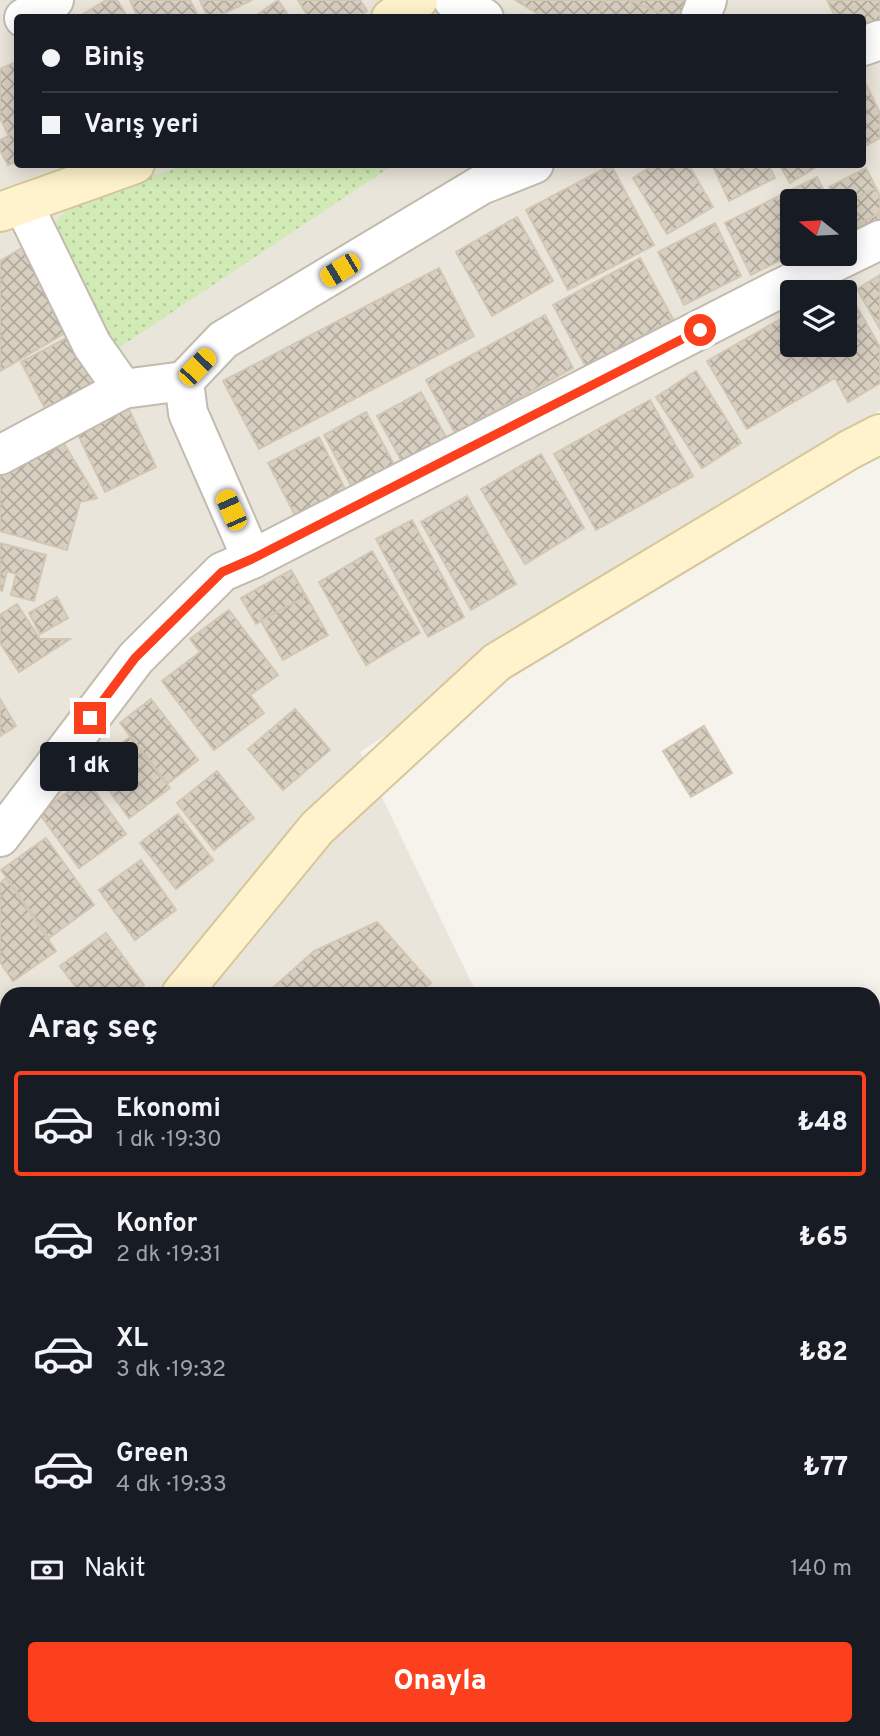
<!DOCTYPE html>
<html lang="tr">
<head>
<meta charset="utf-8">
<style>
  body { margin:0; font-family:Overpass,sans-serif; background:#20242c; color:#f1f3f6; height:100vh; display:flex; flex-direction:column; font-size:26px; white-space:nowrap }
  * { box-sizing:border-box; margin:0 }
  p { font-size:23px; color:#9ea1a6 }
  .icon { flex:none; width:38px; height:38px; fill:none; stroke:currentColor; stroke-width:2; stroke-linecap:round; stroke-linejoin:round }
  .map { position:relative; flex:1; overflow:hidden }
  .side { position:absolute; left:0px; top:987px; width:880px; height:749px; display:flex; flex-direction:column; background:#171b24; border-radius:21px 21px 0 0; box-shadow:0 4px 18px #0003 }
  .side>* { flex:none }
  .banner { position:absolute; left:14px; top:14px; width:852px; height:154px; border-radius:7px; box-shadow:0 4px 18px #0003; display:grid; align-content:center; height:154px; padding:0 28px; background:#171b24 }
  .needle { width:46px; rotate:288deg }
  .fabs { position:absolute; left:780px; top:189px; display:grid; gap:14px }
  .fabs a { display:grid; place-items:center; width:77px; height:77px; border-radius:7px; background:#171b24; box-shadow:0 4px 18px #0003; font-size:35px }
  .end { position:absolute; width:32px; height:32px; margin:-16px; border:9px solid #fc3f1d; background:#fff; box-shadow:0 0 0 4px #fff }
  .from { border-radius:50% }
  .bubble { position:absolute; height:49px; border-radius:7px; background:#171b24; box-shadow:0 4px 18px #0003; font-size:23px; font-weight:800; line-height:49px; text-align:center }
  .car { position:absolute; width:21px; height:42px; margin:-21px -10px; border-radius:9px; box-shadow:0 0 5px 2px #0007; background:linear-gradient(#f5c518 24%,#345 0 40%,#f5c518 0 76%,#345 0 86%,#f5c518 0) }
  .banner b { display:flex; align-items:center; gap:24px; height:66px; font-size:26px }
  .banner b+b { border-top:2px solid #363941 }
  .banner i { width:18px; height:18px; background:#f1f3f6 }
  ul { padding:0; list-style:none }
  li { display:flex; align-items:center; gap:21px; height:105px; margin:0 14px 10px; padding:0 14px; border:4px solid transparent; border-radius:7px }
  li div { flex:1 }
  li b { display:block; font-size:26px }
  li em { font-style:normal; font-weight:800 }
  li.selected { border-color:#fc3f1d }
  li>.icon { width:63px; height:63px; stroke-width:1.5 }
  h2 { padding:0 28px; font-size:32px; line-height:84px }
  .pay { display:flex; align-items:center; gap:18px; height:77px; padding:0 28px; font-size:26px }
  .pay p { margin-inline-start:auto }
  .action { display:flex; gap:14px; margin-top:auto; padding:14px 28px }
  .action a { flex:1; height:80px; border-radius:7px; background:#fc3f1d; color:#fff; font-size:28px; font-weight:800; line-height:80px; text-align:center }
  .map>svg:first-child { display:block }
</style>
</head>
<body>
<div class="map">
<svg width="880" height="1736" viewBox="0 0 880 1736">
  <defs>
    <pattern id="park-dots" width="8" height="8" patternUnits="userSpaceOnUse" patternTransform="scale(1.75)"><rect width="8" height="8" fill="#d2eab5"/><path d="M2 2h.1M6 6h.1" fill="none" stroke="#b6ca9c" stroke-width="1.8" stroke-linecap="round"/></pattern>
    <pattern id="building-cross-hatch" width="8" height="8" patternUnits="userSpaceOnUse" patternTransform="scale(1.75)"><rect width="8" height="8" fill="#d8cfc1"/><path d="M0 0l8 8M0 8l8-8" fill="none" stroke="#b1aa9e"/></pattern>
  </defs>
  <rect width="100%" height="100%" fill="#f6f3ec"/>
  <!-- residential -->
  <path fill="#eae5da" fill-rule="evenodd" d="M0,0H880V410L360,752L476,992L474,994H7V1298L0,1294ZM18,18H863V164H18ZM793,201H845V254H793ZM793,292H845V345H793Z"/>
  <!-- park -->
  <polygon fill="url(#park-dots)" points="182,165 393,165 108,355 56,222 78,197 165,172"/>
  <!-- building -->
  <g fill="url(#building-cross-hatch)" stroke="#d3c7b4" stroke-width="2">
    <polygon points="106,0 117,0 128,18 77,18"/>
    <polygon points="130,0 190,0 199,18 138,18"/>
    <polygon points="200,0 252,0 214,18 208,18"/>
    <polygon points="278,0 290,18 253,18"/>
    <polygon points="298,0 360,0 367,11 357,18 309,18"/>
    <polygon points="515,0 605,0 596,18 545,18"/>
    <polygon points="605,0 629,0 672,18 596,18"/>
    <polygon points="629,0 693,0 683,18 672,18"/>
    <polygon points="827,0 880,0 880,22 863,31 863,18 836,18"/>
    <polygon points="18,61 18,161 8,165 0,150 0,140 9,136 0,118 0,69"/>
    <polygon points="863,78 880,113 880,138 863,147"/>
    <polygon points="655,164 688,164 713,207 667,234 633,178"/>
    <polygon points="712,164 768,164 775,178 729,201"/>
    <polygon points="779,164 821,164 790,183"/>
    <polygon points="611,165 654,245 568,290 526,210"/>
    <polygon points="866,168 876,188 845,204 845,201 836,201 829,187"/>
    <polygon points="817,177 829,201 793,201 793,254 751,275 725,223"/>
    <polygon points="876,188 880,196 880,213 850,229 845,219 845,204"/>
    <polygon points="880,213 880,233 865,241 857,225"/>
    <polygon points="517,217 553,281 492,316 456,252"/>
    <polygon points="715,223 741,276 684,305 658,252"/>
    <polygon points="27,245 74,328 0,371 0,261"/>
    <polygon points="640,258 673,319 586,367 553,305"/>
    <polygon points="439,268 474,336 259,449 223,381"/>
    <polygon points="880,275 880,329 857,289"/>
    <polygon points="843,283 880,347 880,383 848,402 835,378 747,429 707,361 793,312 793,345 845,345 845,292 826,292"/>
    <polygon points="545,315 573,368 455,433 426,380"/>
    <polygon points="72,335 102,392 50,418 21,362"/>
    <polygon points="696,371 741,443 702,468 656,397"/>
    <polygon points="421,392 449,442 405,467 377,416"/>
    <polygon points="650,400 693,476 596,530 554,454"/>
    <polygon points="126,403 156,467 105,492 75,428"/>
    <polygon points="366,412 397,470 355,493 324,435"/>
    <polygon points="55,429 97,498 80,502 67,550 0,531 0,474 22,461"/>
    <polygon points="319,437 348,495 298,521 268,463"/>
    <polygon points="541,454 584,528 525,564 481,489"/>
    <polygon points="467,496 516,584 471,610 421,522"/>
    <polygon points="412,520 464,617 428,637 376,539"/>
    <polygon points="0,543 46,555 34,601 11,595 16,574 7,571 2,591 0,590"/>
    <polygon points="372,551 420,633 366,665 319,582"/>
    <polygon points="291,570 306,596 256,624 241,598"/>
    <polygon points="306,596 328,635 283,660 261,621"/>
    <polygon points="57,597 68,618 40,634 29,613"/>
    <polygon points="17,604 40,639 70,639 19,672 0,643 0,615"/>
    <polygon points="229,610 278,675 250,695 264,713 214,750 162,681 200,652 190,639"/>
    <polygon points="0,699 16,726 0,736"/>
    <polygon points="151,699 198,760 167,784 120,723"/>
    <polygon points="295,709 330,750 283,790 248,749"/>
    <polygon points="704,726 732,773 691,797 663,751"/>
    <polygon points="130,737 170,788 129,818 91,765"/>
    <polygon points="217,771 254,818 214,850 177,803"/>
    <polygon points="86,779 126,834 79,868 39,813"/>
    <polygon points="178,814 213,860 176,889 140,843"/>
    <polygon points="46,838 94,905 49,938 1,870"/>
    <polygon points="141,860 176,910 135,940 99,890"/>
    <polygon points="6,878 56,951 13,981 0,962 0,883"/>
    <polygon points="377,922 431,983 419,994 266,994 314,951"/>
    <polygon points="106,933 144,985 131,994 81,994 60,966"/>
    <polygon points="7,1037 7,1066 0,1056 0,1042"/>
    <polygon points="0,1083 7,1092 7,1137 2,1140 0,1138"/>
  </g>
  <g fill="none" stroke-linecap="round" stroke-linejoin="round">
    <!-- street casing -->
    <g stroke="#c2bbae" stroke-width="42">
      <g id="street">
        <polyline points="453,0 484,18"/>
        <polyline points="24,18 54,0"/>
        <polyline points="700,18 707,0"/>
        <polyline points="863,46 880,40"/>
        <polyline points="23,204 92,345 123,389 184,381"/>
        <polyline points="0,455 123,389"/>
        <polyline points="252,559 188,413 184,381 223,340 481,185 534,164"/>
        <polyline points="0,837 136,658 222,572 252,559 775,291 880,240"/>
        <polyline points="0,1609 7,1665"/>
        <polyline points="12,1729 12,1736"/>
      </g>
    </g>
    <!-- secondary casing -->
    <g stroke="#d6c79b" stroke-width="42">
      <g id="secondary">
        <polyline points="391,18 418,0"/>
        <polyline points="0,212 135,164"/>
        <polyline points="181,994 317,828 497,662 849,450 880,434"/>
        <polyline points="0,1233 7,1224"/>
      </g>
    </g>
    <!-- street -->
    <use href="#street" stroke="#fff" stroke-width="38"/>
    <!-- secondary -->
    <use href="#secondary" stroke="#fff3cd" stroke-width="38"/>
  </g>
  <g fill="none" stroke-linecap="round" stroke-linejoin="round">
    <!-- route -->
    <polyline stroke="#fc3f1d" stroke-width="9" points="90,718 135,658 222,572 252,559 700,330"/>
  </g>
</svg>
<div class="fabs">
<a><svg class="needle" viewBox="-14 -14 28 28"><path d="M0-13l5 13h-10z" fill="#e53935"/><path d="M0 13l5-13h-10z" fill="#9ea1a6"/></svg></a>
<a><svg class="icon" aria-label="layers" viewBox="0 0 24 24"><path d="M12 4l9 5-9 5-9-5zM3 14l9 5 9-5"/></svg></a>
</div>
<i class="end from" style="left:700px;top:330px"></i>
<i class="end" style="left:90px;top:718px"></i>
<div class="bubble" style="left:40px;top:742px;width:98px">1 dk</div>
<i class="car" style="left:340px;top:270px;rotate:239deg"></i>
<i class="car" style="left:197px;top:367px;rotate:44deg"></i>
<i class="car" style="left:231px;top:510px;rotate:336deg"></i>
<div class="banner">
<b><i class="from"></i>Biniş</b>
<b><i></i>Varış yeri</b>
</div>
<section class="side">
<h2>Araç seç</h2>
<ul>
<li class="selected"><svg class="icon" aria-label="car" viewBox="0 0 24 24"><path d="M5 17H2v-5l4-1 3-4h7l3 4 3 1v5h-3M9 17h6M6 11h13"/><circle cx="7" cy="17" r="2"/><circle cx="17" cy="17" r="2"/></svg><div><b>Ekonomi</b><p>1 dk · 19:30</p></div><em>₺48</em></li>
<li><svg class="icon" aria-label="car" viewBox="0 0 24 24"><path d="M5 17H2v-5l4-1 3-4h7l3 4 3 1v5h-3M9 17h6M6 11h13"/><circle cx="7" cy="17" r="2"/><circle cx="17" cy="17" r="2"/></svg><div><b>Konfor</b><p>2 dk · 19:31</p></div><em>₺65</em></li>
<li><svg class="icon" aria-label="car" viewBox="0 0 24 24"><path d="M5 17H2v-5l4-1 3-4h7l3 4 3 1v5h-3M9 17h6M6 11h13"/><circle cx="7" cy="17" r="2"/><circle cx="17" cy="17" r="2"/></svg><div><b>XL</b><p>3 dk · 19:32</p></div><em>₺82</em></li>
<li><svg class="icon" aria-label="car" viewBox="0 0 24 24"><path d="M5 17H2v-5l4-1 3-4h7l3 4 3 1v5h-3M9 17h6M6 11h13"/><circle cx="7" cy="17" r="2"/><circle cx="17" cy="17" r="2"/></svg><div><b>Green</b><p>4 dk · 19:33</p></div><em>₺77</em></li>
</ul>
<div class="pay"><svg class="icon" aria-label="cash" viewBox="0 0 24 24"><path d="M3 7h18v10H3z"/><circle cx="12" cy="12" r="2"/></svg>Nakit<p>140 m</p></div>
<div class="action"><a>Onayla</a></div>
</section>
</div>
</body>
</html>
